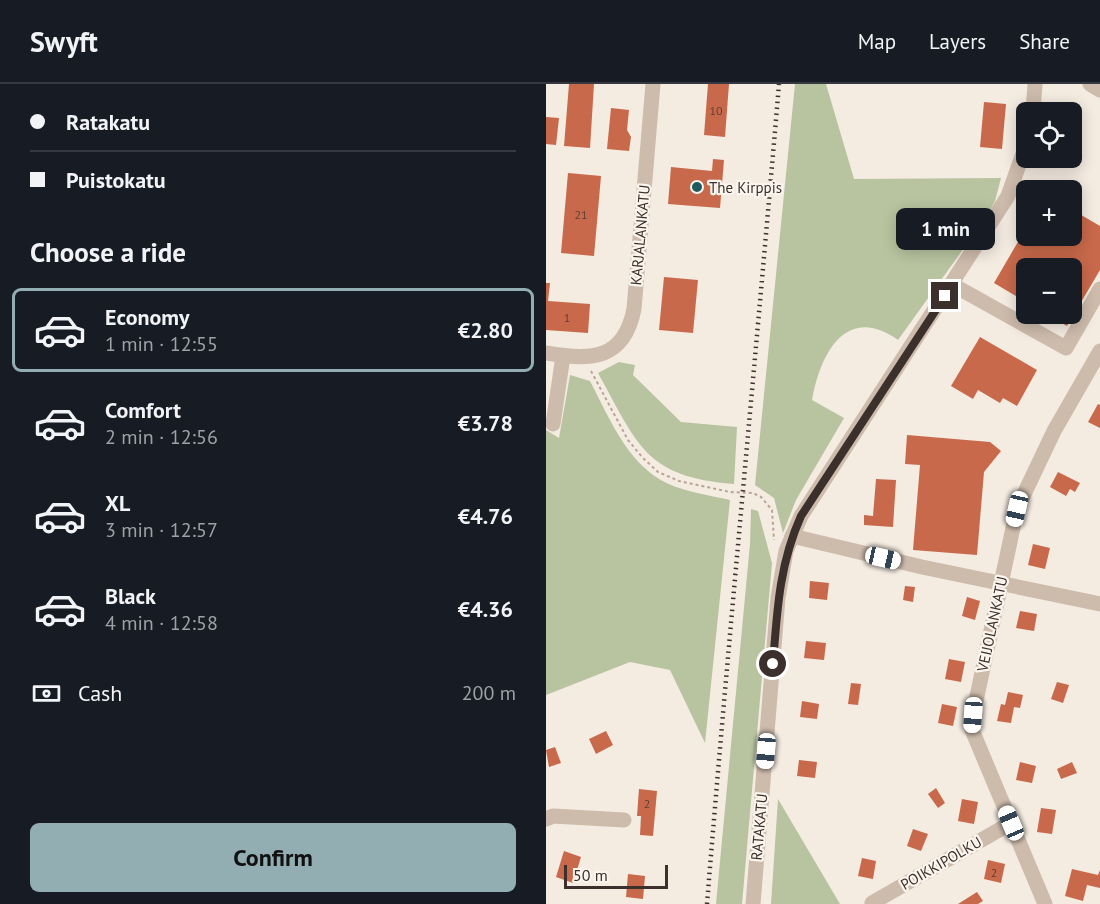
<!DOCTYPE html>
<html lang="en">
<head>
<meta charset="utf-8">
<style>
  body { margin:0; font-family:"PT Sans",sans-serif; background:#242831; color:#f1f3f6; height:100vh; display:flex; flex-direction:column; font-size:22px; white-space:nowrap }
  * { box-sizing:border-box; margin:0 }
  p { font-size:20px; color:#9ea1a6 }
  .icon { flex:none; width:33px; height:33px; fill:none; stroke:currentColor; stroke-width:2; stroke-linecap:round; stroke-linejoin:round }
  .map { position:relative; flex:1; overflow:hidden }
  .details { display:flex; flex-direction:column; background:#171b24; width:546px }
  .details>* { flex:none }
  .banner { display:grid; align-content:center; height:132px; padding:0 30px; background:#171b24 }
  .buttons { position:absolute; left:470px; top:18px; display:grid; gap:12px }
  .buttons a { display:grid; place-items:center; width:66px; height:66px; border-radius:9px; background:#171b24; box-shadow:0 3px 15px #0003; font-size:30px }
  .scale { position:absolute; left:18px; bottom:15px; width:104px; box-sizing:border-box; padding-left:6px; border:3px solid #3b302b; border-top:0; font-size:16px; line-height:21px; white-space:nowrap; color:#3b302b; -webkit-text-stroke:4px #fbf5ee; paint-order:stroke }
  .end { position:absolute; width:27px; height:27px; margin:-14px; border:8px solid #3b302b; background:#fff; box-shadow:0 0 0 3px #fff }
  .from { border-radius:50% }
  .bubble { position:absolute; height:42px; border-radius:9px; background:#171b24; box-shadow:0 3px 15px #0003; font-size:20px; font-weight:800; line-height:42px; text-align:center }
  .car { position:absolute; width:18px; height:36px; margin:-18px -9px; border-radius:8px; box-shadow:0 0 4px 2px #0007; background:linear-gradient(#fff 24%,#345 0 40%,#fff 0 76%,#345 0 86%,#fff 0) }
  .banner b { display:flex; align-items:center; gap:21px; height:57px; font-size:22px }
  .banner b+b { border-top:2px solid #363941 }
  .banner i { width:15px; height:15px; background:#f1f3f6 }
  ul { padding:0; list-style:none }
  li { display:flex; align-items:center; gap:18px; height:84px; margin:0 12px 9px; padding:0 18px; border:3px solid transparent; border-radius:9px }
  li div { flex:1 }
  li b { display:block; font-size:22px }
  li em { font-style:normal; font-weight:800 }
  li.on { border-color:#92aeb2 }
  li>.icon { width:54px; height:54px; stroke-width:1.5 }
  h2 { padding:0 30px; font-size:27px; line-height:72px }
  .pay { display:flex; align-items:center; gap:15px; height:66px; padding:0 30px; font-size:22px }
  .pay p { margin-inline-start:auto }
  .cta { display:flex; gap:12px; margin-top:auto; padding:12px 30px }
  .cta a { flex:1; height:69px; border-radius:9px; background:#92aeb2; color:#111; font-size:24px; font-weight:800; line-height:69px; text-align:center }
  header { display:flex; align-items:center; gap:36px; box-sizing:border-box; height:84px; padding:0 30px; background:#171b24; border-bottom:2px solid #363941 }
  header strong { font-size:28px }
  nav { display:flex; gap:33px; margin-inline-start:auto; font-size:21px }
  main { display:flex; flex:1; min-height:0 }
  .map>svg:first-child { display:block }
</style>
</head>
<body>
<header>
<strong>Swyft</strong>
<nav><a>Map</a><a>Layers</a><a>Share</a></nav>
</header>
<main>
<section class="details">
<div class="banner">
<b><i class="from"></i>Ratakatu</b>
<b><i></i>Puistokatu</b>
</div>
<h2>Choose a ride</h2>
<ul>
<li class="on"><svg class="icon" aria-label="car" viewBox="0 0 24 24"><path d="M5 17H2v-5l4-1 3-4h7l3 4 3 1v5h-3M9 17h6M6 11h13"/><circle cx="7" cy="17" r="2"/><circle cx="17" cy="17" r="2"/></svg><div><b>Economy</b><p>1 min · 12:55</p></div><em>€2.80</em></li>
<li><svg class="icon" aria-label="car" viewBox="0 0 24 24"><path d="M5 17H2v-5l4-1 3-4h7l3 4 3 1v5h-3M9 17h6M6 11h13"/><circle cx="7" cy="17" r="2"/><circle cx="17" cy="17" r="2"/></svg><div><b>Comfort</b><p>2 min · 12:56</p></div><em>€3.78</em></li>
<li><svg class="icon" aria-label="car" viewBox="0 0 24 24"><path d="M5 17H2v-5l4-1 3-4h7l3 4 3 1v5h-3M9 17h6M6 11h13"/><circle cx="7" cy="17" r="2"/><circle cx="17" cy="17" r="2"/></svg><div><b>XL</b><p>3 min · 12:57</p></div><em>€4.76</em></li>
<li><svg class="icon" aria-label="car" viewBox="0 0 24 24"><path d="M5 17H2v-5l4-1 3-4h7l3 4 3 1v5h-3M9 17h6M6 11h13"/><circle cx="7" cy="17" r="2"/><circle cx="17" cy="17" r="2"/></svg><div><b>Black</b><p>4 min · 12:58</p></div><em>€4.36</em></li>
</ul>
<div class="pay"><svg class="icon" aria-label="cash" viewBox="0 0 24 24"><path d="M3 7h18v10H3z"/><circle cx="12" cy="12" r="2"/></svg>Cash<p>200 m</p></div>
<div class="cta"><a>Confirm</a></div>
</section>
<div class="map">
<svg width="554" height="820" viewBox="0 0 554 820">
  <rect width="100%" height="100%" fill="#f4ebe1"/>
  <!-- green -->
  <g fill="#b8c4a0">
    <path d="M249,0H280L308,95L455,94L449,117L441,132L352,256C300,219 274,270 266,316L298,334L250,416L237,449L228,414L209,401Z"/>
    <path d="M73,278L89,281L87,291L135,338L191,343L188,400C99,393 92,361 52,289Z"/>
    <path d="M24,291L44,297C65,337 84,387 130,403C147,409 167,412 184,416L159,659L124,586L84,578L0,611V346L13,354Z"/>
    <polygon points="205,425 212,427 226,479 196,820 170,820 204,460"/>
    <polygon points="232,715 294,820 225,820"/>
  </g>
  <!-- building -->
  <g fill="#c8694b">
    <polygon points="23,0 48,0 44,64 18,62"/>
    <polygon points="162,0 183,0 179,53 158,51"/>
    <polygon points="438,18 460,20 456,65 434,63"/>
    <polygon points="65,24 83,26 81,46 85,53 83,67 61,65"/>
    <polygon points="0,33 13,34 10,61 0,60"/>
    <polygon points="167,75 178,76 174,124 122,120 125,83 166,87"/>
    <polygon points="22,89 55,92 48,172 15,169"/>
    <polygon points="525,125 554,142 554,186 521,242 499,230 525,230 525,184 480,184 480,218 448,199 480,144 480,152 525,152"/>
    <polygon points="118,193 152,196 147,249 113,246"/>
    <polygon points="0,199 4,199 2,217 44,220 42,249 0,246"/>
    <polygon points="434,253 491,286 471,322 457,314 454,319 432,306 427,315 405,302"/>
    <polygon points="552,320 554,321 554,344 542,338"/>
    <polygon points="361,351 444,358 455,367 438,388 431,471 367,466 374,381 359,380"/>
    <polygon points="512,388 534,399 529,408 524,405 520,412 504,403"/>
    <polygon points="330,395 350,396 347,443 318,441 318,431 327,432"/>
    <polygon points="487,460 504,464 499,485 482,481"/>
    <polygon points="264,497 283,499 281,516 263,514"/>
    <polygon points="359,502 369,503 367,518 357,516"/>
    <polygon points="421,513 434,517 429,536 416,532"/>
    <polygon points="474,527 491,530 488,547 470,544"/>
    <polygon points="260,557 280,559 278,576 258,574"/>
    <polygon points="403,575 419,578 415,598 399,595"/>
    <polygon points="511,598 523,601 517,619 505,615"/>
    <polygon points="305,599 315,600 312,621 302,620"/>
    <polygon points="462,608 477,611 474,624 468,623 465,639 451,637 455,620 459,621"/>
    <polygon points="256,617 273,620 271,635 254,633"/>
    <polygon points="396,620 411,623 407,642 392,639"/>
    <polygon points="60,647 67,661 50,670 43,655"/>
    <polygon points="9,663 15,679 3,683 0,666"/>
    <polygon points="253,676 271,678 269,694 251,692"/>
    <polygon points="474,678 490,682 486,699 470,696"/>
    <polygon points="526,678 531,689 515,695 511,685"/>
    <polygon points="390,704 399,719 392,724 382,710"/>
    <polygon points="93,705 111,707 107,752 94,751 95,732 91,732"/>
    <polygon points="416,715 432,718 428,740 412,737"/>
    <polygon points="495,724 510,726 506,750 491,748"/>
    <polygon points="367,745 382,750 375,767 361,762"/>
    <polygon points="18,767 35,773 27,799 10,793"/>
    <polygon points="316,774 330,777 327,795 312,792"/>
    <polygon points="442,776 459,780 455,799 438,795"/>
    <polygon points="526,785 552,791 554,786 554,804 541,801 537,817 519,812"/>
    <polygon points="82,790 99,792 97,815 80,813"/>
    <polygon points="431,808 437,817 432,820 412,820"/>
  </g>
  <g fill="none" stroke-linecap="round" stroke-linejoin="round">
    <!-- path -->
    <polyline stroke="#b9a596" stroke-width="2" stroke-dasharray="3 3" stroke-linecap="butt" points="45,287 82,356 96,373 112,388 133,397 184,408 207,409 215,413 226,426 228,456"/>
    <!-- minor -->
    <g stroke="#cdbbac" stroke-width="15">
      <polyline points="544,0 554,6"/>
      <polyline points="487,28 489,0"/>
      <polyline points="407,201 520,264 554,205"/>
      <path d="M0,269C45,277 78,276 88,225L107,0"/>
      <polyline points="7,340 17,272"/>
      <polyline points="246,452 376,483 554,520"/>
      <polyline points="0,735 7,732 78,736"/>
      <polyline points="326,819 465,739"/>
      <polyline points="207,820 232,514 240,467 255,432 462,112 480,61"/>
      <polyline points="499,820 426,646 427,631 471,425 508,347 554,267"/>
    </g>
    <!-- rail -->
    <path stroke="#3b302b" stroke-width="4.5" stroke-dasharray="1.5 4.5" stroke-linecap="butt" d="M161,820C183,547 210,273 233,0"/>
  </g>
  <g fill="none" stroke-linecap="round" stroke-linejoin="round">
    <!-- route -->
    <path stroke="#3b302b" stroke-width="8" d="M227,580C231,528 233,481 255,432L399,212"/>
  </g>
  <!-- markers -->
  <circle fill="#1f5a5e" stroke="#fbf5ee" stroke-width="2" cx="151" cy="103" r="6"/>
  <g text-anchor="middle" dominant-baseline="central" stroke-width="4.5" stroke-linejoin="round" paint-order="stroke">
    <!-- number labels -->
    <g font-size="12" fill="#5e3e33">
      <text x="170" y="26">10</text>
      <text x="35" y="130">21</text>
      <text x="21" y="233">1</text>
      <text x="101" y="719">2</text>
      <text x="448" y="788">2</text>
    </g>
    <!-- poi labels -->
    <g font-size="15" fill="#3b302b" stroke="#fbf5ee" text-anchor="start">
      <text x="163" y="103">The Kirppis</text>
    </g>
    <!-- street labels -->
    <g font-size="15" fill="#3b302b" stroke="#fbf5ee">
      <text transform="translate(94 151) rotate(-85)">KARJALANKATU</text>
      <text transform="translate(446 540) rotate(-78)">VEIJOLANKATU</text>
      <text transform="translate(213 743) rotate(-85)">RATAKATU</text>
      <text transform="translate(395 779) rotate(-30)">POIKKIPOLKU</text>
    </g>
  </g>
</svg>
<div class="buttons">
<a><svg class="icon" aria-label="locate" viewBox="0 0 24 24"><circle cx="12" cy="12" r="6"/><path d="M12 2v4M12 18v4M2 12h4M18 12h4"/></svg></a>
<a>+</a>
<a>−</a>
</div>
<div class="scale">50 m</div>
<i class="end from" style="left:227px;top:580px"></i>
<i class="end" style="left:399px;top:212px"></i>
<div class="bubble" style="left:350px;top:124px;width:99px">1 min</div>
<i class="car" style="left:471px;top:425px;rotate:193deg"></i>
<i class="car" style="left:337px;top:474px;rotate:103deg"></i>
<i class="car" style="left:427px;top:631px;rotate:184deg"></i>
<i class="car" style="left:220px;top:667px;rotate:185deg"></i>
<i class="car" style="left:465px;top:739px;rotate:337deg"></i>
</div>
</main>
</body>
</html>
